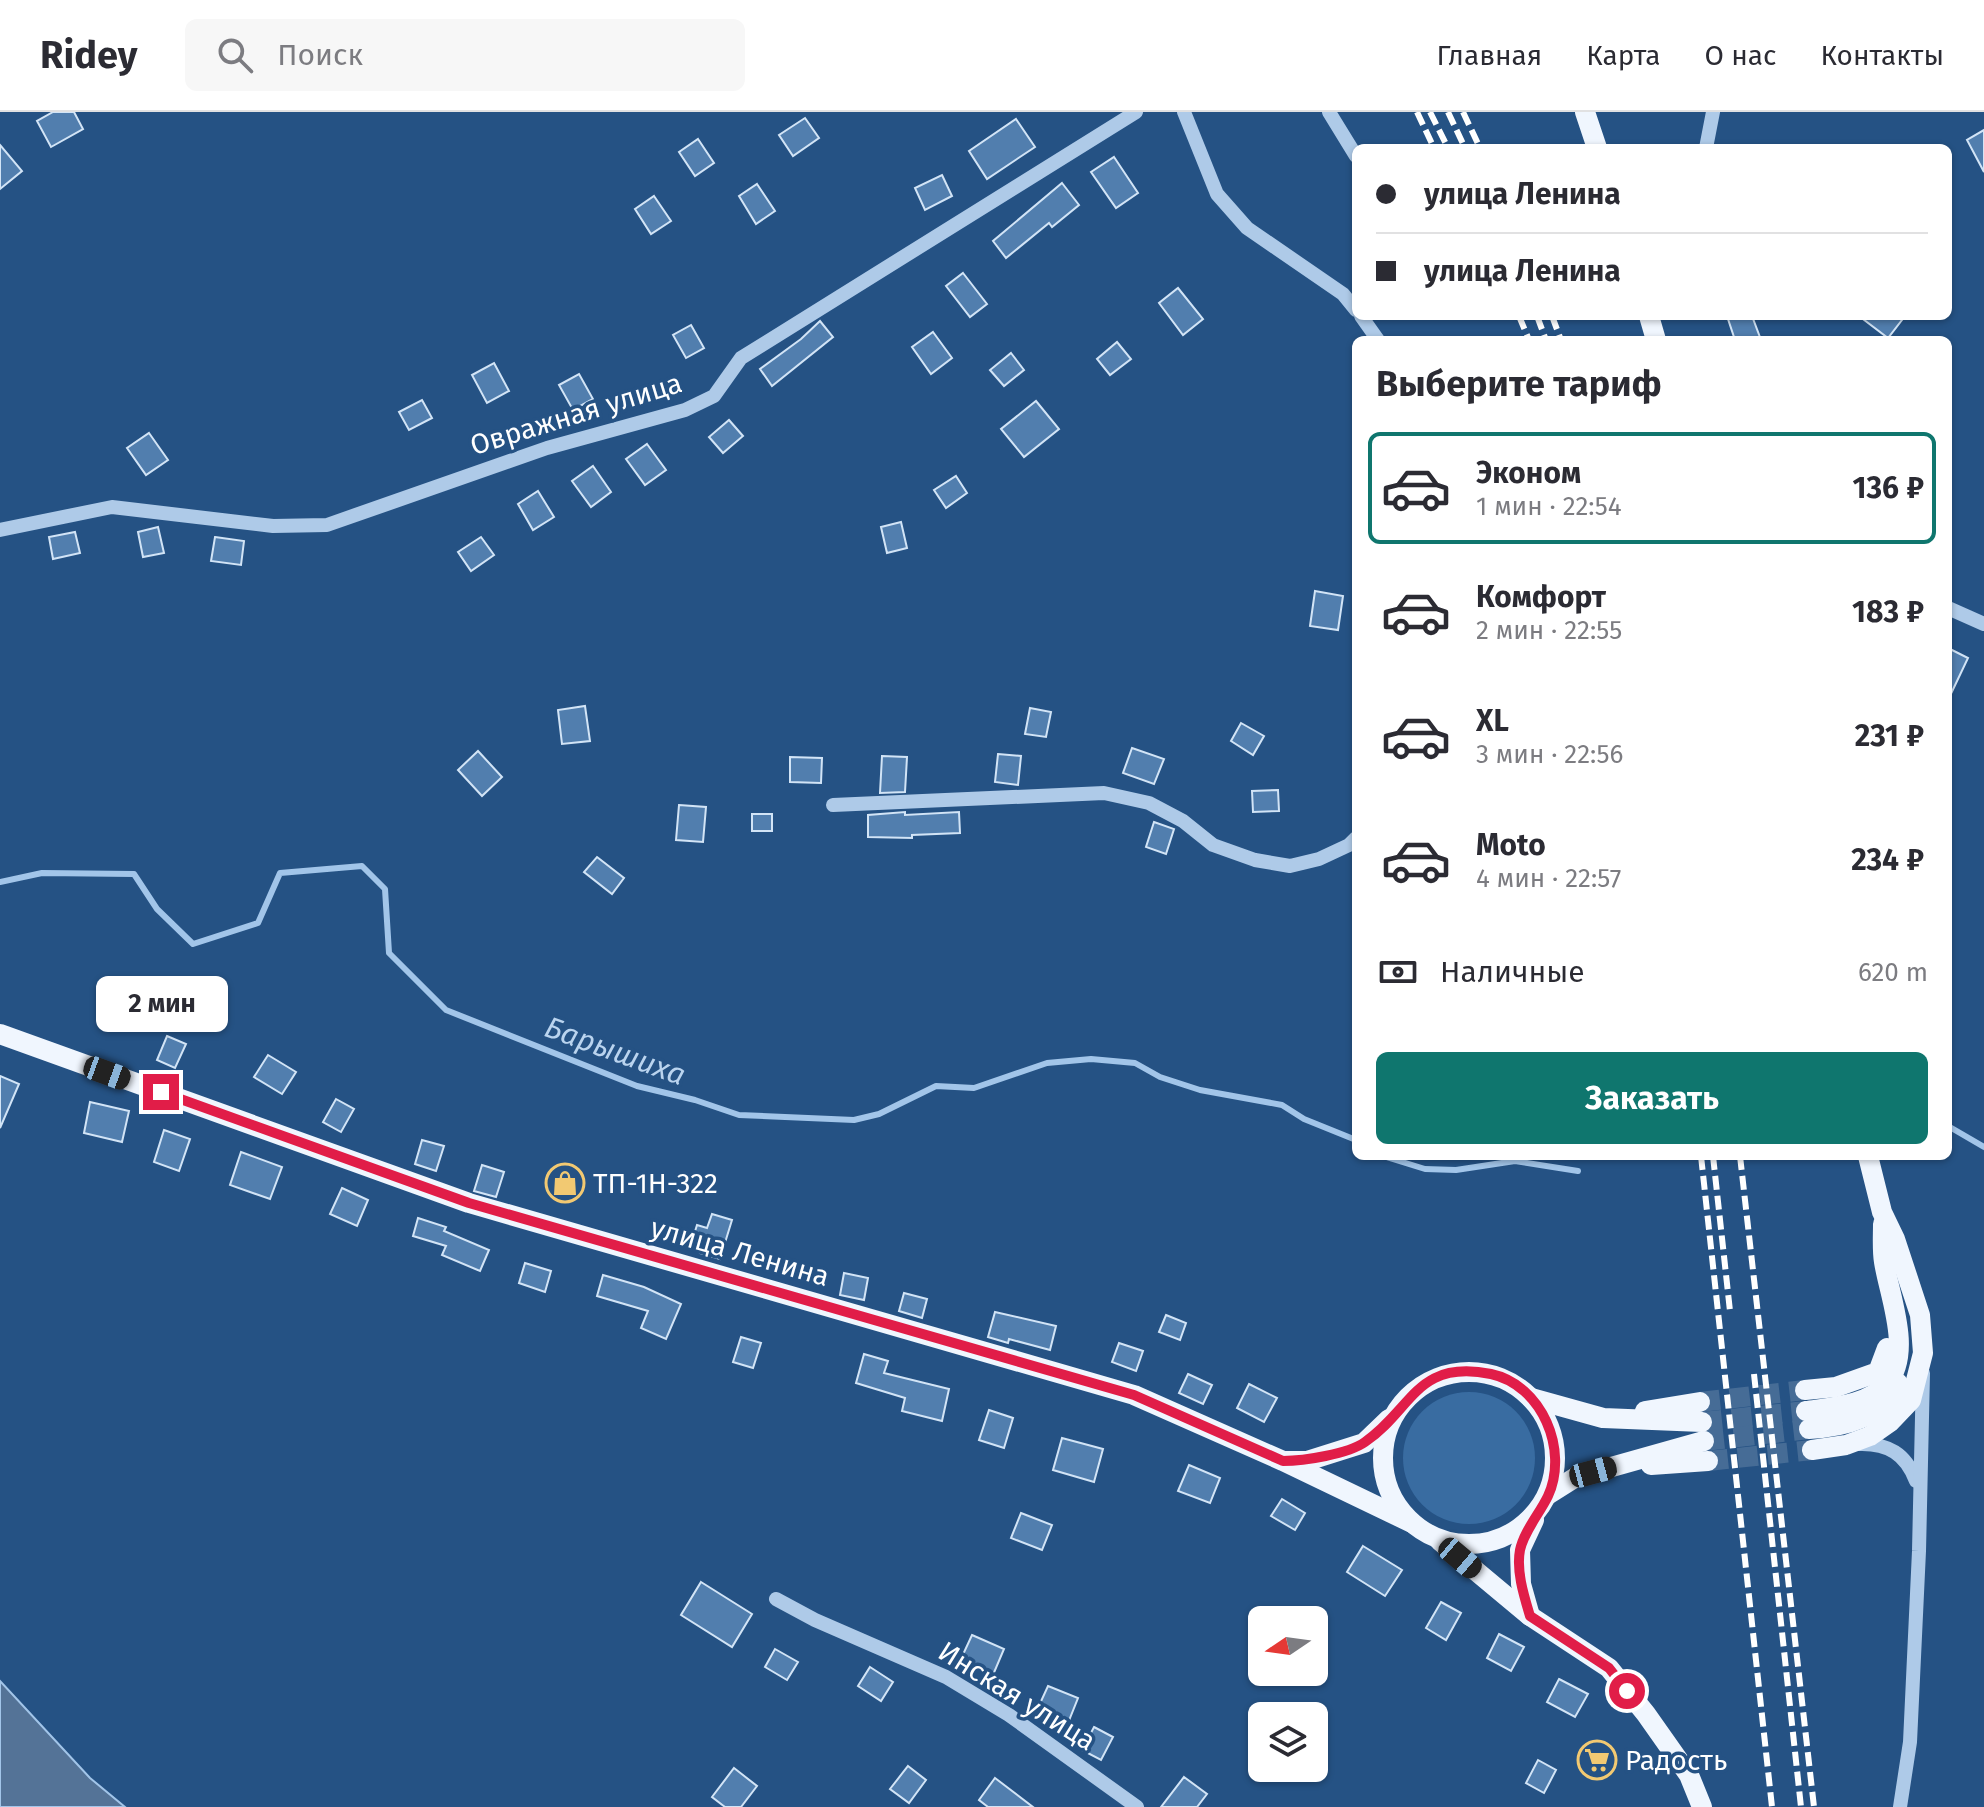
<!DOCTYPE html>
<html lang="ru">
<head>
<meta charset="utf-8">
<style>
  body { margin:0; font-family:"Fira Sans",sans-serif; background:#f7f7f7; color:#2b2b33; height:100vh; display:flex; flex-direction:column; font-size:30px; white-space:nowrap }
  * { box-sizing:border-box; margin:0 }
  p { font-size:26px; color:#7c7c81 }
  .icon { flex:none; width:44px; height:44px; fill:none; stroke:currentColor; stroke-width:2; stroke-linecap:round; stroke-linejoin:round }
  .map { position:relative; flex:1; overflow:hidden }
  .details { position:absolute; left:1352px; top:224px; width:600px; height:824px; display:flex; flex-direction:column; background:#fff; border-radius:12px; box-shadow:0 2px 6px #0004 }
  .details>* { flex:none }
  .hud { position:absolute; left:1352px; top:32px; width:600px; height:176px; border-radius:12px; box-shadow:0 2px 6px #0004; display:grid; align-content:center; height:176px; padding:0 24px; background:#fff }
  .needle { width:52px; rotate:257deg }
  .tools { position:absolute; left:1248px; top:1494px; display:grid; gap:16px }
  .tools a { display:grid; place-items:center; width:80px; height:80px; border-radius:12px; background:#fff; box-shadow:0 2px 6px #0004; font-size:40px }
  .end { position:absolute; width:36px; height:36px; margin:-18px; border:10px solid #e11d48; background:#fff; box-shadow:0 0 0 4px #fff }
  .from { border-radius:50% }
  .bubble { position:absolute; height:56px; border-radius:12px; background:#fff; box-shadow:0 2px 6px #0004; font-size:26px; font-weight:700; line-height:56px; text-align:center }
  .car { position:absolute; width:24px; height:48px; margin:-24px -12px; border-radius:10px; box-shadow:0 0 6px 2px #0007; background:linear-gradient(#222 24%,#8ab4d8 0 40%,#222 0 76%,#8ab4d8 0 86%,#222 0) }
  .hud b { display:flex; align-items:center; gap:28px; height:76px; font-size:30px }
  .hud b+b { border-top:2px solid #e1e1e2 }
  .hud i { width:20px; height:20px; background:#2b2b33 }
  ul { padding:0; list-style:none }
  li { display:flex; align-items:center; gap:24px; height:112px; margin:0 16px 12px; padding:0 8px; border:4px solid transparent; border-radius:12px }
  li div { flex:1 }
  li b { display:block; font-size:30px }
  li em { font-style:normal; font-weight:700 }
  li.selected { border-color:#0f766e }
  li>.icon { width:72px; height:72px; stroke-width:1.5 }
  h2 { padding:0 24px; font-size:36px; line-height:96px }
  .pay { display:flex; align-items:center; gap:20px; height:88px; padding:0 24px; font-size:30px }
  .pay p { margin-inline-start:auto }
  .cta { display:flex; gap:16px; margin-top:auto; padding:16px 24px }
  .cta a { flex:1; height:92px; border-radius:12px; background:#0f766e; color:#fff; font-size:32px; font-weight:700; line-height:92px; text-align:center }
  header { display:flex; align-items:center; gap:48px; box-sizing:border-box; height:112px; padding:0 40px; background:#fff; border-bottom:2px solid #e1e1e2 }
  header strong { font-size:38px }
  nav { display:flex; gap:44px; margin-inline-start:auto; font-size:28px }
  .search { width:560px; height:72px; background:#f7f7f7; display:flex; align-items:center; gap:20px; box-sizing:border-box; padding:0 28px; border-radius:12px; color:#7c7c81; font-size:30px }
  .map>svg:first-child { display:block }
</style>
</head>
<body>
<header>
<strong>Ridey</strong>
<div class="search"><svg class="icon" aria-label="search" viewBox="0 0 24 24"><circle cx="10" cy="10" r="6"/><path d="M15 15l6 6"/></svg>Поиск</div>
<nav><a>Главная</a><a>Карта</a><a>О нас</a><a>Контакты</a></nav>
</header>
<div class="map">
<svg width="1984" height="1695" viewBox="0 0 1984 1695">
  <rect width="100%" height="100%" fill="#255284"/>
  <!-- green -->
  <circle fill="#396ca1" cx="1469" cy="1346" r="66"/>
  <!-- water -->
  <polygon fill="#547397" stroke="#a2c5e9" stroke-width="2" points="0,1569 90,1666 125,1695 0,1695"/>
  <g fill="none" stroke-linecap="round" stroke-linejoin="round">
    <!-- stream -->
    <g stroke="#a2c5e9" stroke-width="6">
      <polyline points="0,770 42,761 134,762 157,797 193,832 258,811 280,761 362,754 385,777 389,841 446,898 637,974 695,988 739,1003 854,1008 879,1002 936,974 974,976 1047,951 1091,947 1135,951 1160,965 1200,978 1282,993 1304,1007 1356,1028"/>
      <polyline points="1948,1014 1984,1035"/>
      <polyline points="1383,1044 1425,1057 1456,1058 1515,1049 1578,1059"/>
    </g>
  </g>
  <!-- building -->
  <g fill="#517eae" stroke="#d2e4f6" stroke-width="2">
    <polygon points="53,0 74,0 83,17 51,35 37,9"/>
    <polygon points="805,6 819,26 793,44 779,23"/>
    <polygon points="1016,7 1035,35 987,67 969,39"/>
    <polygon points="1984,18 1984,60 1967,28"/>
    <polygon points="698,27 714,51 695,64 679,40"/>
    <polygon points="0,33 22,59 0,77"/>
    <polygon points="1114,45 1138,81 1116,96 1091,60"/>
    <polygon points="942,63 952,84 925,98 915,76"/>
    <polygon points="1062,71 1079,93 1052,115 1049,111 1006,146 993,129"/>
    <polygon points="757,72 775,99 756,112 739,84"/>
    <polygon points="654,84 671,109 651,122 635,97"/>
    <polygon points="963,161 987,192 970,205 946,174"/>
    <polygon points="1178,176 1203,207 1183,223 1159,191"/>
    <polygon points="1727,204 1752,204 1761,228 1735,228"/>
    <polygon points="1859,204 1905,204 1888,226"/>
    <polygon points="820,209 833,225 772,274 760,257 801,227"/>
    <polygon points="691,213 704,236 686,246 673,223"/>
    <polygon points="933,220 952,246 931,262 912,235"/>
    <polygon points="1117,230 1131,247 1110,263 1097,247"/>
    <polygon points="1011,241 1024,258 1004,274 990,258"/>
    <polygon points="494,251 509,279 487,291 472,263"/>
    <polygon points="579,262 593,287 573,298 559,273"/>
    <polygon points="422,288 432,306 409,318 399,300"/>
    <polygon points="1036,289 1059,317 1024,345 1001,317"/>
    <polygon points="729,308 743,324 723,341 709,325"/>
    <polygon points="149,321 168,348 146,363 127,336"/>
    <polygon points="647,332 666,358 645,373 626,347"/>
    <polygon points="593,354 611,380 591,395 572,369"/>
    <polygon points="956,364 967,381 946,396 934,378"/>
    <polygon points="538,379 554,405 533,418 518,392"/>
    <polygon points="901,410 907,436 887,441 881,415"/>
    <polygon points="158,415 164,441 143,445 138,420"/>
    <polygon points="75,420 80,441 53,447 49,425"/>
    <polygon points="215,425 244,429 241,453 211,449"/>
    <polygon points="481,425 494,443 471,459 458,440"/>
    <polygon points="1315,479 1343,484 1338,518 1310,514"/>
    <polygon points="1948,536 1968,546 1948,588"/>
    <polygon points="585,594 590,629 562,632 558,598"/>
    <polygon points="1030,596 1051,600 1046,625 1025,622"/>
    <polygon points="1241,611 1264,624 1253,643 1231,629"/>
    <polygon points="1132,636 1164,647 1154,672 1123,661"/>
    <polygon points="478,639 502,665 482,684 458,658"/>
    <polygon points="998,642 1021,644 1018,673 995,670"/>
    <polygon points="882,644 907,645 905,680 880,681"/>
    <polygon points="790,645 822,646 821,671 790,670"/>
    <polygon points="1278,678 1279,699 1253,700 1252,679"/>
    <polygon points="679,693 706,695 703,730 676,728"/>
    <polygon points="905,700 905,703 959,700 960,721 912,723 912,726 868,725 868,703"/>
    <rect x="752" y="702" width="20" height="17"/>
    <polygon points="1154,710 1174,717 1166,742 1146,735"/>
    <polygon points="597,745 624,766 612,782 584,760"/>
    <polygon points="167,924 186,932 175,956 157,948"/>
    <polygon points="268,943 296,960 282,982 254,965"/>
    <polygon points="0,964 19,972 0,1016"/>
    <polygon points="336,987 354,997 341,1020 323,1010"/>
    <polygon points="90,990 129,999 122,1030 84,1021"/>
    <polygon points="164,1018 190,1027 179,1059 154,1050"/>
    <polygon points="422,1028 444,1034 436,1059 415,1052"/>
    <polygon points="241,1040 282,1055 270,1087 230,1073"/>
    <polygon points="482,1053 504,1060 496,1085 474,1079"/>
    <polygon points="342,1076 368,1088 357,1114 330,1102"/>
    <polygon points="712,1102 732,1108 720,1147 700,1141 702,1132 692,1129 697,1113 707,1116"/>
    <polygon points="418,1106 446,1115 444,1119 489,1138 480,1159 442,1143 446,1134 413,1124"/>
    <polygon points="525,1151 551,1159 545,1180 519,1171"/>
    <polygon points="844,1161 868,1166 864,1188 840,1183"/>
    <polygon points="603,1163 644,1175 681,1192 666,1227 641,1216 648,1199 597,1184"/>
    <polygon points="904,1181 927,1187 922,1206 899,1199"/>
    <polygon points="995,1200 1056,1214 1050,1238 1009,1227 1008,1231 988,1225"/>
    <polygon points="1166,1203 1186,1211 1180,1228 1159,1220"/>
    <polygon points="741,1225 761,1231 753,1256 733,1250"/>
    <polygon points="1119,1231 1143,1239 1136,1259 1112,1250"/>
    <polygon points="864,1242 888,1249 884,1261 949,1277 942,1309 902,1299 905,1286 856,1271"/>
    <polygon points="1188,1262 1212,1273 1203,1292 1179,1281"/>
    <polygon points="1249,1272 1277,1286 1264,1310 1237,1296"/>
    <polygon points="989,1298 1013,1306 1004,1336 979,1328"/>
    <polygon points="1062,1326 1103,1337 1094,1370 1053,1358"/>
    <polygon points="1189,1353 1220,1366 1210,1391 1178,1379"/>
    <polygon points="1282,1387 1305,1401 1295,1418 1271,1404"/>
    <polygon points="1021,1401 1052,1413 1042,1438 1011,1426"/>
    <polygon points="1363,1434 1402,1458 1385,1484 1347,1460"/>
    <polygon points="701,1470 752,1502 732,1535 681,1503"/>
    <polygon points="1441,1490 1461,1501 1446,1528 1426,1516"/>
    <polygon points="1499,1522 1524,1535 1511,1559 1487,1546"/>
    <polygon points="972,1523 1004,1537 993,1563 960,1549"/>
    <polygon points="775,1537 798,1550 787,1568 765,1555"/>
    <polygon points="870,1555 893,1570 881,1589 858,1574"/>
    <polygon points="1559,1567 1588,1582 1575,1605 1547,1590"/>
    <polygon points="1048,1574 1078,1586 1068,1611 1037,1598"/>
    <polygon points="1094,1615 1113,1625 1101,1648 1082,1638"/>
    <polygon points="1538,1648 1556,1658 1544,1681 1526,1671"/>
    <polygon points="908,1654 926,1668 909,1691 890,1677"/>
    <polygon points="734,1656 757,1674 741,1695 725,1695 712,1685"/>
    <polygon points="1184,1665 1207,1682 1197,1695 1161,1695"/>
    <polygon points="995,1666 1033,1695 988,1695 979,1688"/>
  </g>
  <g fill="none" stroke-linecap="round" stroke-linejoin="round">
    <!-- major-tunnel -->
    <g stroke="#466c96" stroke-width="20" stroke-dasharray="20 10" stroke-linecap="butt">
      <polyline points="1700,1290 1805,1278"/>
      <polyline points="1702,1310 1806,1299"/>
      <polyline points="1704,1329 1809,1317"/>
      <polyline points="1708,1349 1812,1338"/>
    </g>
    <!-- minor -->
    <g stroke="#aecae8" stroke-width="14">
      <polyline points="1184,0 1217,82 1247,116 1343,182 1356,198"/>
      <polyline points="1329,0 1356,44"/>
      <polyline points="1706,36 1713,0"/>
      <polyline points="1361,204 1378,228"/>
      <polyline points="0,418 112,395 273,414 327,413 547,336 685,298 714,284 741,246 1136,0"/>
      <polyline points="1948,496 1984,512"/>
      <polyline points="833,693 1104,681 1149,691 1183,709 1213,733 1255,748 1290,754 1319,747 1349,733 1356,726"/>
      <path d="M1859,1332C1888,1331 1906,1342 1916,1369"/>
      <polyline points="776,1487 815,1508 946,1565 1009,1603 1137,1695"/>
      <polyline points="1900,1695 1910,1630 1919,1439 1923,1261"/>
    </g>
    <!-- major -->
    <g stroke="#f0f6fe" stroke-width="20">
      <polyline points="1585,0 1597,36"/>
      <polyline points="1649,204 1656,228"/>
      <polyline points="0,922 469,1091 1134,1283 1283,1349 1412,1411"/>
      <circle cx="1469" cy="1346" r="86"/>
      <polyline points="1805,1278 1836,1275 1878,1260 1887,1236"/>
      <polyline points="1531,1286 1603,1306 1702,1310"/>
      <polyline points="1645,1299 1700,1290"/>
      <path d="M1806,1299C1833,1295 1869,1293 1887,1271C1913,1240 1889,1183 1884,1150C1882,1138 1883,1124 1883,1112"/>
      <path d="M1809,1317C1845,1315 1882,1306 1898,1271"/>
      <polyline points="1812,1338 1846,1333 1870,1324 1890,1310 1911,1288 1923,1241 1920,1203 1895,1127 1882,1100 1868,1044"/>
      <polyline points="1286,1349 1307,1349 1364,1331 1389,1307"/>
      <polyline points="1651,1353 1708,1349"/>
      <polyline points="1549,1382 1576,1365 1704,1329"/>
      <polyline points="1440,1429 1530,1504 1609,1556 1646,1602 1689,1663 1702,1695"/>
      <polyline points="1530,1504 1521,1472 1520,1438 1534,1408"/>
    </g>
    <!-- rail -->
    <g stroke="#fff" stroke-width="6" stroke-dasharray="14 6" stroke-linecap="butt">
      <polyline points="1417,0 1434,36"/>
      <polyline points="1430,0 1448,36"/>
      <polyline points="1448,0 1465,36"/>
      <polyline points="1463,0 1480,36"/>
      <polyline points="1519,204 1529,228"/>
      <polyline points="1537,204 1546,228"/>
      <polyline points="1552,204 1561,228"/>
      <polyline points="1701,1044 1772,1695"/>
      <polyline points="1713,1044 1730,1199"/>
      <polyline points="1740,1044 1814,1695"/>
      <polyline points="1754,1262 1801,1695"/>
    </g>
  </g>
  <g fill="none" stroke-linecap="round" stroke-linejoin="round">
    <!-- route -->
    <path stroke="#e11d48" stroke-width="10" d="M161,980L469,1091L1134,1283L1283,1349C1304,1349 1348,1342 1365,1330C1413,1297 1416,1247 1491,1262C1542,1273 1569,1338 1548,1384C1540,1401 1524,1419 1520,1438C1516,1459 1524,1484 1530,1504L1609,1556L1627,1579"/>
  </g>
  <!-- icons -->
  <defs>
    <g id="shop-ring" transform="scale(2)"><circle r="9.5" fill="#255284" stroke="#f2c972" stroke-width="1.5"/><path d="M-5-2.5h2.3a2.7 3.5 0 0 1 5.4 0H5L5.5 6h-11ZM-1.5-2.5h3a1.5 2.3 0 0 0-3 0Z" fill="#f2c972"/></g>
    <g id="supermarket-ring" transform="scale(2)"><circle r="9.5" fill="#255284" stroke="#f2c972" stroke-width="1.5"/><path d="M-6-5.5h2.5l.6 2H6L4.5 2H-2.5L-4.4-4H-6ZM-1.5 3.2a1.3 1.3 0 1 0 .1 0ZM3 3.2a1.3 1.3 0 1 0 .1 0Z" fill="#f2c972"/></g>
  </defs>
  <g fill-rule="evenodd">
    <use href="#shop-ring" x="565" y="1071"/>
    <use href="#supermarket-ring" x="1597" y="1648"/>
  </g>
  <g text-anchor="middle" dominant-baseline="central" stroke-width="7" stroke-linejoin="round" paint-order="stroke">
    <!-- street labels -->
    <g font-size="28" fill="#fff" stroke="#255284">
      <text transform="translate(576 302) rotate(-17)">Овражная улица</text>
      <text transform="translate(740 1140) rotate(16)">улица Ленина</text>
      <text transform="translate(1017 1584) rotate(32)">Инская улица</text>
    </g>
    <!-- poi labels -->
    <g font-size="28" fill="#fff" stroke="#255284" text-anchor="start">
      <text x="593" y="1071">ТП-1Н-322</text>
      <text x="1625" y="1648">Радость</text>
    </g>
    <!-- water labels -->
    <g font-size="30" font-style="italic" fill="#bad4ef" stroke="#255284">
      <text transform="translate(615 939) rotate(20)">Барышиха</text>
    </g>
  </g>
</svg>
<div class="tools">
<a><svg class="needle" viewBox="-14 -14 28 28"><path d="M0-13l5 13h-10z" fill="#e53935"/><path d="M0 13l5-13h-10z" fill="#7c7c81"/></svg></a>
<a><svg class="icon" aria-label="layers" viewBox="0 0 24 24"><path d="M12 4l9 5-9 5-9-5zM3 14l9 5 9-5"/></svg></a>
</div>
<i class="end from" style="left:1627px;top:1579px"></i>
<i class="end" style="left:161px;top:980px"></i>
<div class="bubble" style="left:96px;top:864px;width:132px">2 мин</div>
<i class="car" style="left:107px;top:961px;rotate:110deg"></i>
<i class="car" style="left:1593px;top:1360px;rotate:75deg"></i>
<i class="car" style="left:1460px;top:1446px;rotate:130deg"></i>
<div class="hud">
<b><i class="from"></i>улица Ленина</b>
<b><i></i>улица Ленина</b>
</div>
<section class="details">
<h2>Выберите тариф</h2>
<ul>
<li class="selected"><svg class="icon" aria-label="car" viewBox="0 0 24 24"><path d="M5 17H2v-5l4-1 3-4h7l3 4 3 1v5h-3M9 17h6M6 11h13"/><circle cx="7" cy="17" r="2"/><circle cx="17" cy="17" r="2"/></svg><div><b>Эконом</b><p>1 мин · 22:54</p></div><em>136 ₽</em></li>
<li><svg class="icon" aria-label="car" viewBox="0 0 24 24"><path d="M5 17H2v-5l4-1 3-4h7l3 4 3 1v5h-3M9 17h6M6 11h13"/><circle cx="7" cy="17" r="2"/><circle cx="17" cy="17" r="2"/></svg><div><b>Комфорт</b><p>2 мин · 22:55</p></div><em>183 ₽</em></li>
<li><svg class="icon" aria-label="car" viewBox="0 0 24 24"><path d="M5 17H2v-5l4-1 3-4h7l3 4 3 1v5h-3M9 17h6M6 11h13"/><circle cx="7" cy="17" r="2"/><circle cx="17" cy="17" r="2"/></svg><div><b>XL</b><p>3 мин · 22:56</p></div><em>231 ₽</em></li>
<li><svg class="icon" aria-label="car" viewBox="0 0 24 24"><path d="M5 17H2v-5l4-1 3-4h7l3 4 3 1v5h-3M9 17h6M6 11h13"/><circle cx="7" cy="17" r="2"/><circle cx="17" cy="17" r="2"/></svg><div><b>Moto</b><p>4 мин · 22:57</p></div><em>234 ₽</em></li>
</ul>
<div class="pay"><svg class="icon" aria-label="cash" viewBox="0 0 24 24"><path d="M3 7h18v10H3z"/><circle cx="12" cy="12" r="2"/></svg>Наличные<p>620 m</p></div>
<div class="cta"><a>Заказать</a></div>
</section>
</div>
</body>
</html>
